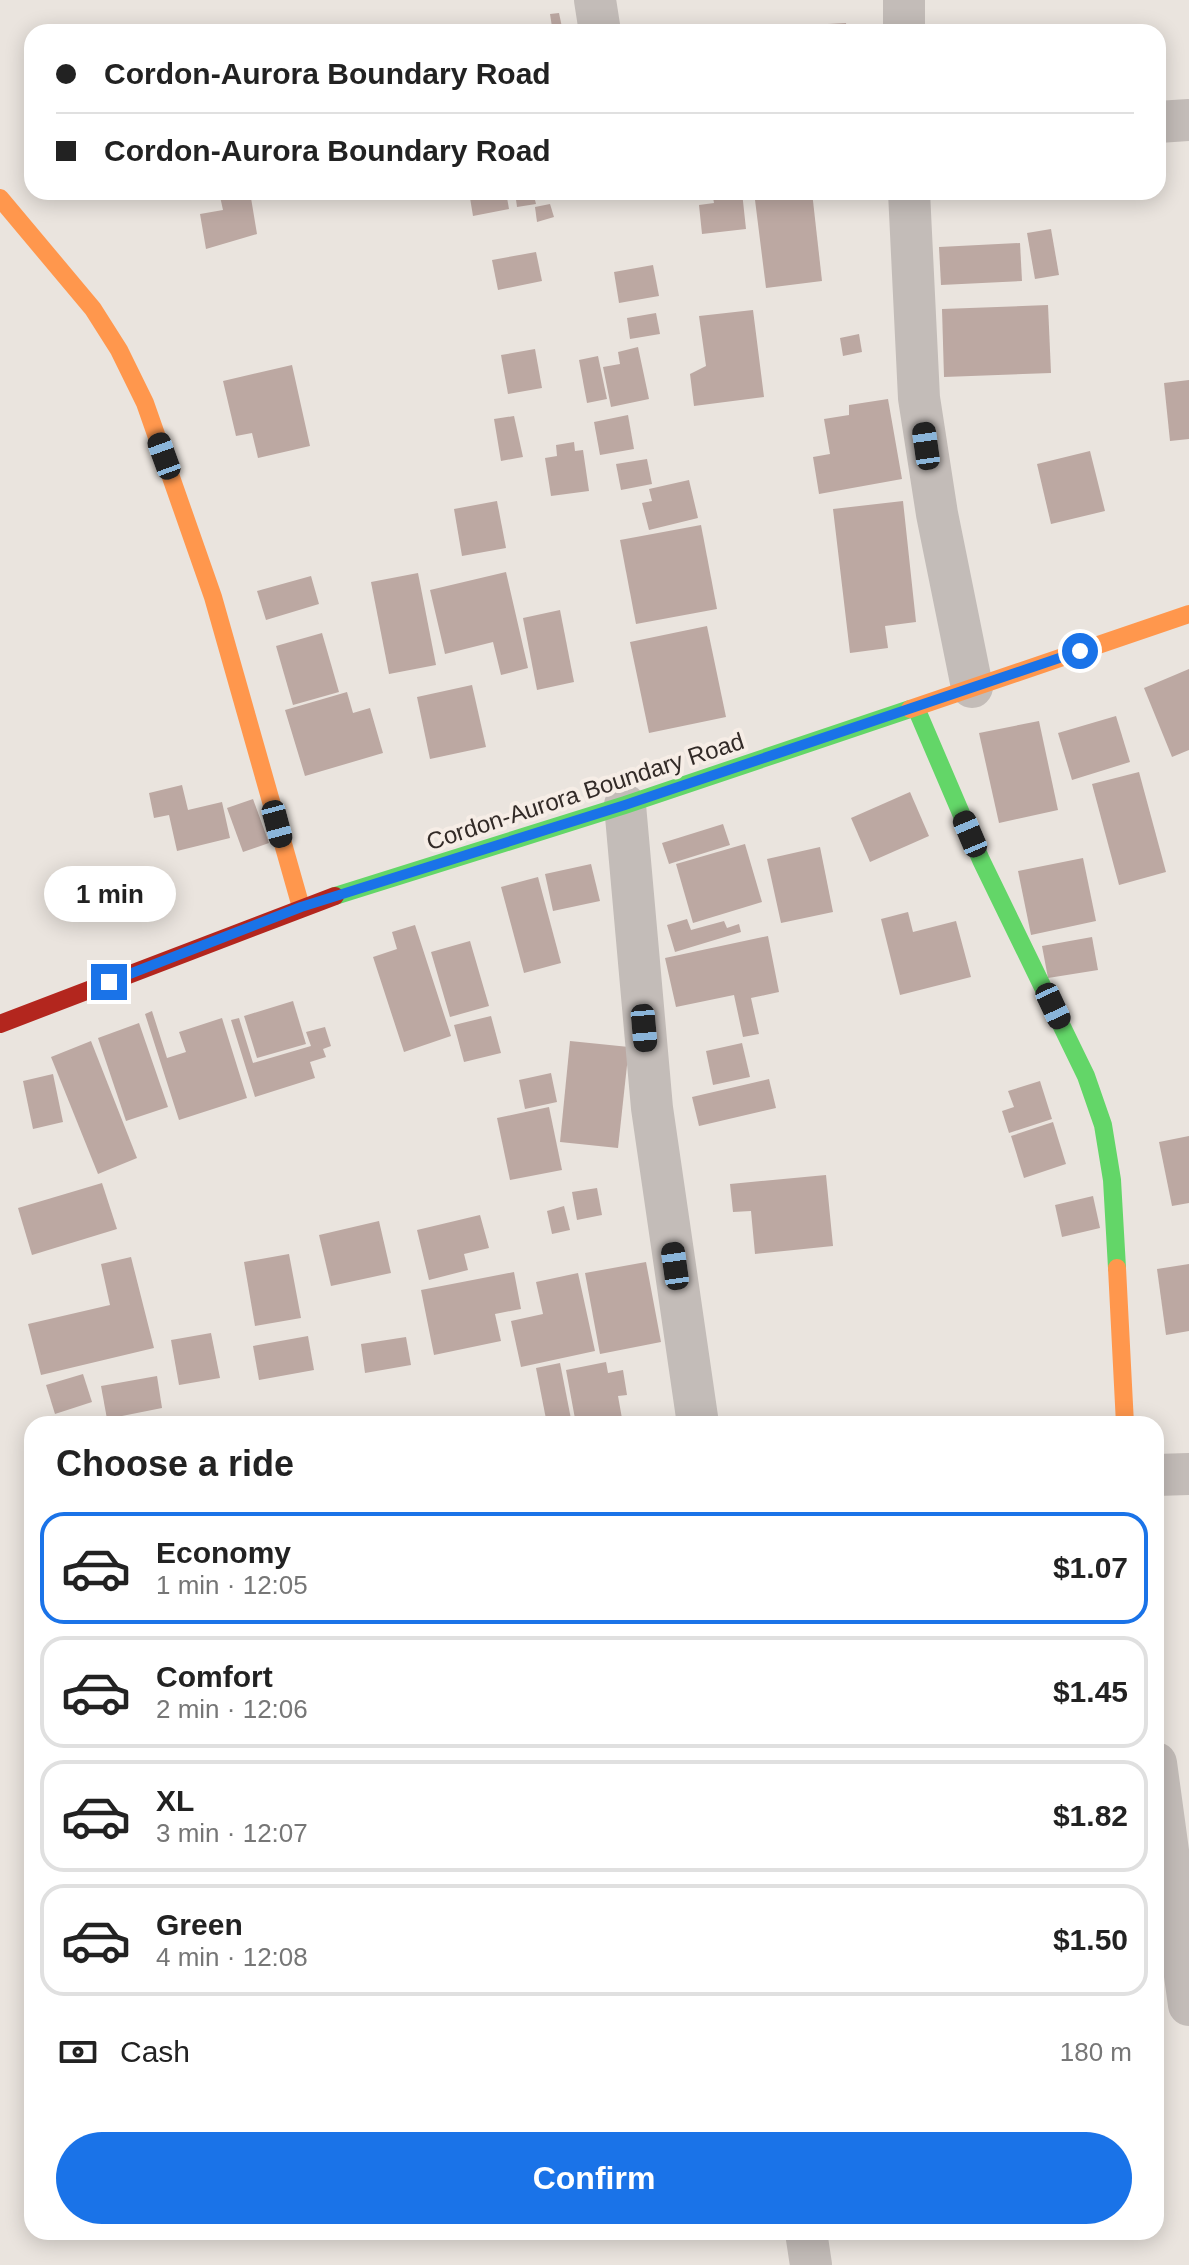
<!DOCTYPE html>
<html lang="en">
<head>
<meta charset="utf-8">
<style>
  body { margin:0; font-family:Helvetica,sans-serif; background:#f2f2f2; color:#222; height:100vh; display:flex; flex-direction:column; font-size:30px; white-space:nowrap }
  * { box-sizing:border-box; margin:0 }
  p { font-size:26px; color:#767676 }
  .icon { flex:none; width:44px; height:44px; fill:none; stroke:currentColor; stroke-width:2; stroke-linecap:round; stroke-linejoin:round }
  .map { position:relative; flex:1; overflow:hidden }
  .side { position:absolute; left:24px; top:1416px; width:1140px; height:824px; display:flex; flex-direction:column; background:#fff; border-radius:24px; box-shadow:0 4px 20px #0003 }
  .side>* { flex:none }
  .banner { position:absolute; left:24px; top:24px; width:1142px; height:176px; border-radius:24px; box-shadow:0 4px 20px #0003; display:grid; align-content:center; height:176px; padding:0 32px; background:#fff }
  .end { position:absolute; width:36px; height:36px; margin:-18px; border:10px solid #1a73e8; background:#fff; box-shadow:0 0 0 4px #fff }
  .from { border-radius:50% }
  .bubble { position:absolute; height:56px; border-radius:28px; background:#fff; box-shadow:0 4px 20px #0003; font-size:26px; font-weight:800; line-height:56px; text-align:center }
  .car { position:absolute; width:24px; height:48px; margin:-24px -12px; border-radius:10px; box-shadow:0 0 6px 2px #0007; background:linear-gradient(#222 24%,#8ab4d8 0 40%,#222 0 76%,#8ab4d8 0 86%,#222 0) }
  .banner b { display:flex; align-items:center; gap:28px; height:76px; font-size:30px }
  .banner b+b { border-top:2px solid #e0e0e0 }
  .banner i { width:20px; height:20px; background:#222 }
  ul { padding:0; list-style:none }
  li { display:flex; align-items:center; gap:24px; height:112px; margin:0 16px 12px; padding:0 16px; border:4px solid #e0e0e0; border-radius:24px }
  li div { flex:1 }
  li b { display:block; font-size:30px }
  li em { font-style:normal; font-weight:800 }
  li.active { border-color:#1a73e8 }
  li>.icon { width:72px; height:72px; stroke-width:1.5 }
  h2 { padding:0 32px; font-size:36px; line-height:96px }
  .pay { display:flex; align-items:center; gap:20px; height:88px; padding:0 32px; font-size:30px }
  .pay p { margin-inline-start:auto }
  .primary-button { display:flex; gap:16px; margin-top:auto; padding:16px 32px }
  .primary-button a { flex:1; height:92px; border-radius:48px; background:#1a73e8; color:#fff; font-size:32px; font-weight:800; line-height:92px; text-align:center }
  .map>svg:first-child { display:block }
</style>
</head>
<body>
<div class="map">
<svg width="1189" height="2265" viewBox="0 0 1189 2265">
  <rect width="100%" height="100%" fill="#eae4de"/>
  <!-- building -->
  <g fill="#bca8a2">
    <polygon points="559,13 563,32 533,32 552,27 550,14"/>
    <polygon points="846,23 847,32 792,32 791,26"/>
    <polygon points="219,192 250,192 257,234 206,249 200,214 223,210"/>
    <polygon points="469,192 506,192 509,209 473,216"/>
    <polygon points="515,192 533,192 536,204 517,207"/>
    <polygon points="712,192 742,192 746,229 702,234 699,205 714,203"/>
    <polygon points="754,192 812,192 822,281 766,288"/>
    <polygon points="550,204 554,217 537,222 535,207"/>
    <polygon points="1051,229 1059,275 1035,279 1027,233"/>
    <polygon points="1020,243 1022,281 941,285 939,247"/>
    <polygon points="536,252 542,281 498,290 492,260"/>
    <polygon points="653,265 659,296 619,303 614,272"/>
    <polygon points="1048,305 1051,373 944,377 942,309"/>
    <polygon points="753,310 764,397 694,406 690,374 706,366 699,316"/>
    <polygon points="656,313 660,334 630,339 627,318"/>
    <polygon points="859,334 862,352 843,356 840,338"/>
    <polygon points="638,347 649,399 611,407 603,367 620,364 618,352"/>
    <polygon points="535,349 542,388 508,394 501,355"/>
    <polygon points="598,356 607,399 587,403 579,360"/>
    <polygon points="292,365 310,446 258,458 252,433 236,436 223,381"/>
    <polygon points="1189,380 1189,439 1170,441 1164,383"/>
    <polygon points="888,399 902,479 819,494 813,457 830,454 824,419 849,415 849,405"/>
    <polygon points="628,415 634,449 600,455 594,422"/>
    <polygon points="514,416 523,457 501,461 494,419"/>
    <polygon points="574,442 575,451 583,450 589,491 551,496 545,458 557,456 556,445"/>
    <polygon points="1090,451 1105,511 1051,524 1037,464"/>
    <polygon points="647,459 652,484 621,490 616,464"/>
    <polygon points="689,480 698,518 649,530 642,503 652,501 649,489"/>
    <polygon points="497,501 506,548 462,556 454,509"/>
    <polygon points="903,501 916,622 885,626 888,648 850,653 833,509"/>
    <polygon points="701,525 717,609 636,624 620,540"/>
    <polygon points="506,572 528,668 501,675 493,642 445,654 430,590"/>
    <polygon points="418,573 436,665 389,674 371,582"/>
    <polygon points="311,576 319,604 266,620 257,591"/>
    <polygon points="560,610 574,682 537,690 523,618"/>
    <polygon points="707,626 726,717 649,733 630,642"/>
    <polygon points="322,633 339,692 293,705 276,646"/>
    <polygon points="1189,669 1189,750 1172,757 1144,688"/>
    <polygon points="472,685 486,747 430,759 417,697"/>
    <polygon points="347,692 353,713 370,708 383,753 305,776 285,710"/>
    <polygon points="1116,716 1130,762 1072,780 1058,733"/>
    <polygon points="1039,721 1058,810 999,823 979,733"/>
    <polygon points="1139,772 1166,872 1119,885 1092,784"/>
    <polygon points="182,785 188,810 222,802 230,838 177,851 169,815 154,818 149,793"/>
    <polygon points="910,792 929,836 870,862 851,818"/>
    <polygon points="253,799 269,843 243,852 227,808"/>
    <polygon points="723,824 730,845 669,864 662,843"/>
    <polygon points="745,844 762,902 693,923 676,864"/>
    <polygon points="820,847 833,912 781,923 767,859"/>
    <polygon points="1083,858 1096,921 1031,935 1018,871"/>
    <polygon points="591,864 600,901 553,911 545,874"/>
    <polygon points="538,877 561,963 524,973 501,887"/>
    <polygon points="908,912 913,932 956,921 971,977 900,995 881,919"/>
    <polygon points="687,919 691,930 724,921 727,928 739,924 741,932 675,952 667,925"/>
    <polygon points="415,925 451,1036 404,1052 373,957 397,949 392,932"/>
    <polygon points="768,936 779,992 751,998 759,1034 743,1037 734,995 676,1007 665,958"/>
    <polygon points="1092,937 1098,970 1048,978 1042,946"/>
    <polygon points="470,941 489,1006 450,1017 431,952"/>
    <polygon points="293,1001 306,1044 257,1058 244,1016"/>
    <polygon points="152,1011 167,1058 186,1052 179,1032 222,1018 247,1098 179,1120 145,1014"/>
    <polygon points="491,1016 501,1053 464,1062 454,1025"/>
    <polygon points="239,1018 253,1063 311,1046 306,1032 325,1027 331,1046 323,1049 326,1057 310,1062 315,1078 255,1097 231,1020"/>
    <polygon points="139,1023 168,1107 126,1121 98,1038"/>
    <polygon points="91,1041 137,1158 98,1174 51,1057"/>
    <polygon points="570,1041 629,1047 618,1148 560,1142"/>
    <polygon points="742,1043 750,1077 713,1085 706,1051"/>
    <polygon points="551,1073 557,1102 525,1109 519,1080"/>
    <polygon points="53,1074 63,1122 33,1129 23,1081"/>
    <polygon points="769,1079 776,1108 699,1126 692,1097"/>
    <polygon points="1040,1081 1052,1119 1009,1133 1002,1111 1014,1107 1008,1091"/>
    <polygon points="549,1107 562,1170 510,1180 497,1118"/>
    <polygon points="1053,1122 1066,1164 1024,1178 1011,1136"/>
    <polygon points="1189,1136 1189,1203 1172,1206 1159,1142"/>
    <polygon points="826,1175 833,1246 755,1254 751,1211 733,1212 730,1184"/>
    <polygon points="102,1183 117,1229 32,1255 18,1208"/>
    <polygon points="597,1188 602,1215 577,1220 572,1192"/>
    <polygon points="1093,1196 1100,1228 1062,1237 1055,1205"/>
    <polygon points="564,1206 570,1230 552,1234 547,1211"/>
    <polygon points="480,1215 489,1248 464,1254 468,1270 429,1280 417,1230"/>
    <polygon points="379,1221 391,1273 331,1286 319,1235"/>
    <polygon points="289,1254 301,1318 255,1326 244,1262"/>
    <polygon points="131,1257 154,1348 41,1375 28,1324 110,1305 101,1264"/>
    <polygon points="646,1262 661,1342 600,1354 585,1273"/>
    <polygon points="1189,1264 1189,1331 1166,1335 1157,1269"/>
    <polygon points="514,1272 521,1309 495,1314 501,1341 434,1355 421,1290"/>
    <polygon points="578,1273 595,1351 521,1367 511,1321 543,1314 536,1282"/>
    <polygon points="211,1333 220,1378 179,1385 171,1340"/>
    <polygon points="308,1336 314,1370 259,1380 253,1346"/>
    <polygon points="406,1337 411,1365 365,1373 361,1344"/>
    <polygon points="606,1362 608,1373 623,1370 627,1395 618,1396 623,1424 576,1424 566,1370"/>
    <polygon points="560,1363 572,1424 547,1424 536,1368"/>
    <polygon points="83,1374 92,1402 55,1414 46,1385"/>
    <polygon points="157,1376 162,1408 107,1419 101,1386"/>
  </g>
  <g fill="none" stroke-linecap="round" stroke-linejoin="round">
    <!-- street -->
    <g stroke="#c3bcb8" stroke-width="42">
      <polyline points="595,0 600,32"/>
      <polyline points="904,0 904,32"/>
      <polyline points="1158,122 1189,120"/>
      <polyline points="909,192 919,398 937,514 972,687"/>
      <polyline points="625,805 652,1108 698,1424"/>
      <polyline points="1156,1475 1189,1474"/>
      <polyline points="1156,1763 1189,2005"/>
      <polyline points="806,2232 811,2265"/>
    </g>
    <!-- fast -->
    <g stroke="#63d668" stroke-width="18">
      <polyline points="916,708 981,860 1086,1076 1103,1125 1112,1180 1117,1268"/>
      <polyline points="335,896 625,805 910,709"/>
    </g>
    <!-- slow -->
    <g stroke="#ff974d" stroke-width="18">
      <polyline points="0,198 93,309 119,350 145,403 213,597 301,907"/>
      <polyline points="910,709 1189,614"/>
      <polyline points="1117,1268 1125,1424"/>
    </g>
    <!-- jam -->
    <polyline stroke="#b3261e" stroke-width="18" points="0,1024 335,896"/>
  </g>
  <g fill="none" stroke-linecap="round" stroke-linejoin="round">
    <!-- route -->
    <polyline stroke="#1a73e8" stroke-width="10" points="109,982 301,907 625,805 1080,651"/>
  </g>
  <g text-anchor="middle" dominant-baseline="central" stroke-width="8" stroke-linejoin="round" paint-order="stroke">
    <!-- street labels -->
    <g font-size="24" fill="#322a27" stroke="#f6ede6">
      <text transform="translate(585 791) rotate(-18)">Cordon-Aurora Boundary Road</text>
    </g>
  </g>
</svg>
<i class="end from" style="left:1080px;top:651px"></i>
<i class="end" style="left:109px;top:982px"></i>
<div class="bubble" style="left:44px;top:866px;width:132px">1 min</div>
<i class="car" style="left:926px;top:446px;rotate:352deg"></i>
<i class="car" style="left:164px;top:456px;rotate:340deg"></i>
<i class="car" style="left:277px;top:824px;rotate:165deg"></i>
<i class="car" style="left:970px;top:834px;rotate:337deg"></i>
<i class="car" style="left:1053px;top:1006px;rotate:155deg"></i>
<i class="car" style="left:644px;top:1028px;rotate:175deg"></i>
<i class="car" style="left:675px;top:1266px;rotate:352deg"></i>
<div class="banner">
<b><i class="from"></i>Cordon-Aurora Boundary Road</b>
<b><i></i>Cordon-Aurora Boundary Road</b>
</div>
<section class="side">
<h2>Choose a ride</h2>
<ul>
<li class="active"><svg class="icon" aria-label="car" viewBox="0 0 24 24"><path d="M5 17H2v-5l4-1 3-4h7l3 4 3 1v5h-3M9 17h6M6 11h13"/><circle cx="7" cy="17" r="2"/><circle cx="17" cy="17" r="2"/></svg><div><b>Economy</b><p>1 min · 12:05</p></div><em>$1.07</em></li>
<li><svg class="icon" aria-label="car" viewBox="0 0 24 24"><path d="M5 17H2v-5l4-1 3-4h7l3 4 3 1v5h-3M9 17h6M6 11h13"/><circle cx="7" cy="17" r="2"/><circle cx="17" cy="17" r="2"/></svg><div><b>Comfort</b><p>2 min · 12:06</p></div><em>$1.45</em></li>
<li><svg class="icon" aria-label="car" viewBox="0 0 24 24"><path d="M5 17H2v-5l4-1 3-4h7l3 4 3 1v5h-3M9 17h6M6 11h13"/><circle cx="7" cy="17" r="2"/><circle cx="17" cy="17" r="2"/></svg><div><b>XL</b><p>3 min · 12:07</p></div><em>$1.82</em></li>
<li><svg class="icon" aria-label="car" viewBox="0 0 24 24"><path d="M5 17H2v-5l4-1 3-4h7l3 4 3 1v5h-3M9 17h6M6 11h13"/><circle cx="7" cy="17" r="2"/><circle cx="17" cy="17" r="2"/></svg><div><b>Green</b><p>4 min · 12:08</p></div><em>$1.50</em></li>
</ul>
<div class="pay"><svg class="icon" aria-label="cash" viewBox="0 0 24 24"><path d="M3 7h18v10H3z"/><circle cx="12" cy="12" r="2"/></svg>Cash<p>180 m</p></div>
<div class="primary-button"><a>Confirm</a></div>
</section>
</div>
</body>
</html>
